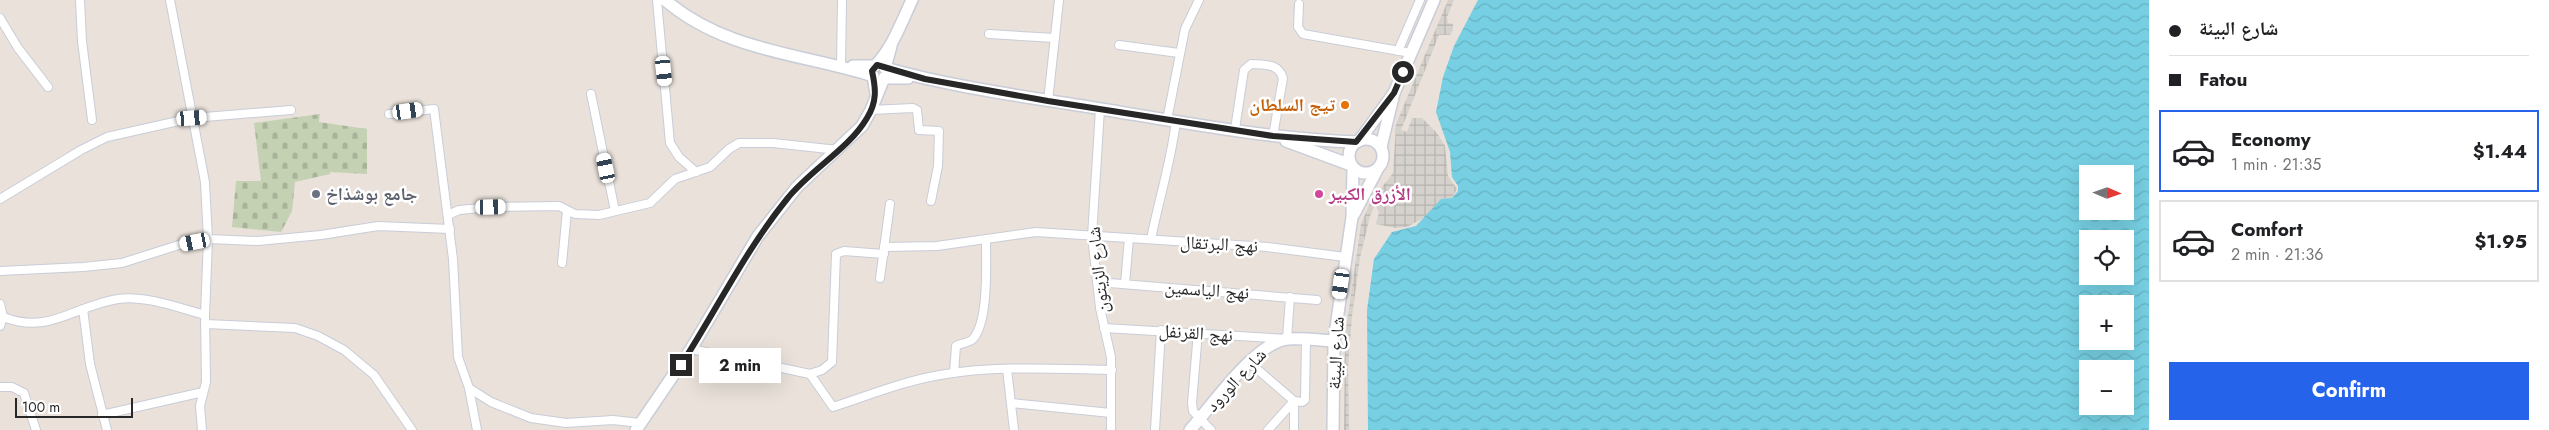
<!DOCTYPE html>
<html lang="en">
<head>
<meta charset="utf-8">
<style>
  body { margin:0; font-family:Jost,"Noto Naskh Arabic",sans-serif; background:#f6f6f6; color:#202124; height:100vh; display:flex; flex-direction:column; font-size:19px; white-space:nowrap }
  * { box-sizing:border-box; margin:0 }
  p { font-size:16px; color:#757577 }
  .icon { flex:none; width:28px; height:28px; fill:none; stroke:currentColor; stroke-width:2; stroke-linecap:round; stroke-linejoin:round }
  .map { position:relative; flex:1; overflow:hidden }
  .sheet { display:flex; flex-direction:column; background:#fff; width:400px }
  .sheet>* { flex:none }
  .hud { display:grid; align-content:center; height:110px; padding:0 20px; background:#fff }
  .needle { width:32px; rotate:92deg }
  .buttons { position:absolute; left:2079px; top:165px; display:grid; gap:10px }
  .buttons a { display:grid; place-items:center; width:55px; height:55px; border-radius:0px; background:#fff; box-shadow:0 5px 20px #0002; font-size:25px }
  .scale { position:absolute; left:15px; bottom:12px; width:118px; box-sizing:border-box; padding-left:5px; border:2px solid #272727; border-top:0; font-size:14px; line-height:18px; white-space:nowrap; color:#272727; -webkit-text-stroke:4px #fff; paint-order:stroke }
  .end { position:absolute; width:22px; height:22px; margin:-11px; border:6px solid #272727; background:#fff; box-shadow:0 0 0 2px #fff }
  .from { border-radius:50% }
  .bubble { position:absolute; height:35px; border-radius:0px; background:#fff; box-shadow:0 5px 20px #0002; font-size:16px; font-weight:700; line-height:35px; text-align:center }
  .car { position:absolute; width:15px; height:30px; margin:-15px -8px; border-radius:6px; box-shadow:0 0 4px 1px #0007; background:linear-gradient(#fff 24%,#345 0 40%,#fff 0 76%,#345 0 86%,#fff 0) }
  .hud b { display:flex; align-items:center; gap:18px; height:48px; font-size:19px }
  .hud b+b { border-top:1px solid #e0e0e0 }
  .hud i { width:12px; height:12px; background:#202124 }
  ul { padding:0; list-style:none }
  li { display:flex; align-items:center; gap:15px; height:82px; margin:0 10px 8px; padding:0 10px; border:2px solid #e0e0e0; border-radius:0px }
  li div { flex:1 }
  li b { display:block; font-size:19px }
  li em { font-style:normal; font-weight:700 }
  li.active { border-color:#2563eb }
  li>.icon { width:45px; height:45px; stroke-width:1.5 }
  .action { display:flex; gap:10px; margin-top:auto; padding:10px 20px }
  .action a { flex:1; height:58px; border-radius:0px; background:#2563eb; color:#fff; font-size:20px; font-weight:700; line-height:58px; text-align:center }
  main { display:flex; flex:1; min-height:0 }
  .map>svg:first-child { display:block }
</style>
</head>
<body>
<main>
<div class="map">
<svg width="2149" height="430" viewBox="0 0 2149 430">
  <defs>
    <pattern id="cemetery-stones" width="16" height="16" patternUnits="userSpaceOnUse" patternTransform="scale(1.25)"><rect width="16" height="16" fill="#c4d1b3"/><path d="M2 7V4a2 2 0 0 1 4 0v3zM10 15v-3a2 2 0 0 1 4 0v3z" fill="#a8b39a"/></pattern>
    <pattern id="plaza-grid" width="8" height="8" patternUnits="userSpaceOnUse" patternTransform="scale(1.25)"><rect width="8" height="8" fill="#d5d1cc"/><path d="M0 4h8M4 0v8" fill="none" stroke="#b7b3af"/></pattern>
    <pattern id="water-waves" width="16" height="10" patternUnits="userSpaceOnUse" patternTransform="scale(1.25)"><rect width="16" height="10" fill="#76cfe2"/><path d="M0 5q4-4 8 0t8 0" fill="none" stroke="#66b2c2"/></pattern>
  </defs>
  <rect width="100%" height="100%" fill="#e9e1da"/>
  <!-- cemetery -->
  <polygon fill="url(#cemetery-stones)" points="320,114 319,122 367,129 367,174 330,172 330,174 295,182 292,211 281,232 232,227 236,181 261,181 254,123"/>
  <!-- plaza -->
  <polygon fill="url(#plaza-grid)" points="1448,0 1454,0 1447,17 1448,23 1453,24 1453,30 1450,35 1439,35 1401,130 1407,132 1412,118 1422,118 1437,133 1445,146 1448,176 1457,189 1452,198 1441,199 1425,217 1407,227 1396,228 1376,224 1379,212 1375,205 1370,216 1360,258 1352,316 1348,368 1349,430 1344,430 1345,337 1361,224 1371,201 1393,173 1396,124"/>
  <!-- water -->
  <path fill="url(#water-waves)" fill-rule="evenodd" d="M1478,0H2149V430H1368L1367,310L1374,259L1392,232L1416,226L1441,199L1452,198L1458,191V186L1452,177L1450,152L1436,112L1443,77L1454,46ZM2088,174H2125V211H2088ZM2088,239H2125V276H2088ZM2088,304H2125V341H2088ZM2088,369H2125V406H2088Z"/>
  <g fill="none" stroke-linecap="round" stroke-linejoin="round">
    <!-- street casing -->
    <g stroke="#c9cdd8" stroke-width="10">
      <g id="street">
        <polyline points="80,0 82,41 92,120"/>
        <polyline points="170,0 205,182 208,239 205,315"/>
        <polyline points="657,0 670,143 679,157 696,172"/>
        <polyline points="1299,4 1298,27 1303,34 1411,53"/>
        <polyline points="0,18 18,48 48,87"/>
        <polyline points="989,34 1055,38"/>
        <polyline points="1119,45 1179,53"/>
        <polyline points="1398,51 1420,0"/>
        <polyline points="841,66 842,1"/>
        <polyline points="591,94 615,211"/>
        <polyline points="1048,101 1059,0"/>
        <polyline points="1100,109 1092,236 1100,308 1111,357 1111,430"/>
        <polyline points="871,110 913,108 917,110 919,130 939,131 938,166 931,201"/>
        <polyline points="389,114 434,109 453,259 458,357 469,388 491,402 531,418 566,423 613,420 640,423"/>
        <polyline points="1167,120 1185,29 1199,0"/>
        <path d="M1235,129L1244,70L1251,64C1265,65 1278,63 1283,78L1273,136"/>
        <polyline points="0,199 81,150 107,137 192,118 291,110"/>
        <polyline points="448,215 459,210 491,207 559,206 575,214 599,215 650,203 675,179 710,167 729,149 739,143 773,143 838,150"/>
        <path d="M1151,239C1159,199 1171,162 1176,121"/>
        <polyline points="884,247 937,246 1036,232 1267,247 1345,257"/>
        <path d="M884,254L844,251L836,254L832,362L822,370L810,374L833,407C867,396 904,381 940,375C996,365 1055,369 1112,370"/>
        <polyline points="562,263 567,211"/>
        <polyline points="0,271 83,267 122,263 182,244 208,239 258,241 321,235 378,226 450,229"/>
        <polyline points="880,278 890,204"/>
        <polyline points="1097,282 1317,300"/>
        <polyline points="1125,284 1129,238"/>
        <polyline points="0,304 3,317 0,326"/>
        <polyline points="83,309 90,364 107,430"/>
        <path d="M3,317C50,335 73,306 118,299C145,295 179,308 205,315L206,382L200,406L202,430"/>
        <polyline points="206,324 295,328 318,336 344,350 374,375 412,430"/>
        <polyline points="1104,328 1287,339 1290,297"/>
        <polyline points="1198,332 1192,403 1193,411 1211,430"/>
        <polyline points="691,349 810,374"/>
        <polyline points="1249,362 1294,401 1302,402 1305,400 1306,340"/>
        <polyline points="1007,369 1014,430"/>
        <path d="M954,373L956,346C961,343 969,343 973,339C989,321 986,263 986,239"/>
        <polyline points="0,387 12,387 24,393 36,430"/>
        <polyline points="469,388 477,430"/>
        <polyline points="1012,403 1111,413"/>
        <polyline points="102,415 203,392"/>
        <polyline points="1155,430 1161,330"/>
        <polyline points="1268,430 1294,401"/>
        <polyline points="1294,430 1294,401"/>
      </g>
    </g>
    <!-- secondary casing -->
    <g stroke="#c9cdd8" stroke-width="14">
      <g id="secondary">
        <path d="M665,0C726,52 801,53 873,76L876,94"/>
        <path d="M891,46L885,68C956,88 1029,97 1101,109C1186,123 1271,139 1356,142"/>
        <path d="M853,66H875C893,47 901,23 912,0"/>
        <circle cx="1366" cy="156" r="17"/>
        <polyline points="1286,141 1351,165"/>
        <polyline points="1359,141 1394,93"/>
        <polyline points="1381,147 1394,93 1434,0"/>
        <polyline points="1354,214 1377,170"/>
        <polyline points="636,430 691,349 758,236 797,187 862,126 871,110 884,78 908,78"/>
        <path d="M1190,430C1212,406 1255,342 1288,339C1303,338 1319,340 1334,341"/>
        <polyline points="1333,430 1334,341 1352,217 1353,168"/>
      </g>
    </g>
    <!-- street -->
    <use href="#street" stroke="#fff" stroke-width="8"/>
    <!-- secondary -->
    <use href="#secondary" stroke="#fff" stroke-width="11"/>
  </g>
  <g fill="none" stroke-linecap="round" stroke-linejoin="round">
    <!-- route -->
    <path stroke="#272727" stroke-width="6" d="M681,365C717,309 745,251 787,199C810,170 849,149 867,118C877,102 876,89 872,71L877,65L925,79L1048,101L1273,136L1356,142L1394,93L1403,72"/>
  </g>
  <!-- markers -->
  <circle fill="#e8710a" stroke="#fff" stroke-width="2" cx="1345" cy="105" r="5"/>
  <circle fill="#6b7280" stroke="#fff" stroke-width="2" cx="316" cy="194" r="5"/>
  <circle fill="#d1479c" stroke="#fff" stroke-width="2" cx="1319" cy="194" r="5"/>
  <g text-anchor="middle" dominant-baseline="central" stroke-width="5" stroke-linejoin="round" paint-order="stroke">
    <!-- food labels -->
    <g font-size="18" font-weight="bold" fill="#c56008" stroke="#fff" text-anchor="end">
      <text x="1335" y="105">تيج السلطان</text>
    </g>
    <!-- worship labels -->
    <g font-size="18" font-weight="bold" fill="#5b616d" stroke="#fff" text-anchor="start">
      <text x="326" y="194">جامع بوشذاخ</text>
    </g>
    <!-- hotel labels -->
    <g font-size="18" font-weight="bold" fill="#b23c85" stroke="#fff" text-anchor="start">
      <text x="1329" y="194">الأزرق الكبير</text>
    </g>
    <!-- street labels -->
    <g font-size="18" fill="#272727" stroke="#fff">
      <text transform="translate(1219 244) rotate(3)">نهج البرتقال</text>
      <text transform="translate(1098 270) rotate(-96)">شارع الزيتون</text>
      <text transform="translate(1207 290) rotate(4)">نهج الياسمين</text>
      <text transform="translate(1196 333) rotate(4)">نهج القرنفل</text>
      <text transform="translate(1336 353) rotate(-87)">شارع البيئة</text>
      <text transform="translate(1236 380) rotate(-47)">شارع الورود</text>
    </g>
  </g>
</svg>
<div class="buttons">
<a><svg class="needle" viewBox="-14 -14 28 28"><path d="M0-13l5 13h-10z" fill="#e53935"/><path d="M0 13l5-13h-10z" fill="#757577"/></svg></a>
<a><svg class="icon" aria-label="locate" viewBox="0 0 24 24"><circle cx="12" cy="12" r="6"/><path d="M12 2v4M12 18v4M2 12h4M18 12h4"/></svg></a>
<a>+</a>
<a>−</a>
</div>
<div class="scale">100 m</div>
<i class="end from" style="left:1403px;top:72px"></i>
<i class="end" style="left:681px;top:365px"></i>
<div class="bubble" style="left:699px;top:348px;width:82px">2 min</div>
<i class="car" style="left:664px;top:71px;rotate:174deg"></i>
<i class="car" style="left:408px;top:111px;rotate:82deg"></i>
<i class="car" style="left:192px;top:118px;rotate:86deg"></i>
<i class="car" style="left:606px;top:168px;rotate:348deg"></i>
<i class="car" style="left:491px;top:207px;rotate:89deg"></i>
<i class="car" style="left:195px;top:242px;rotate:259deg"></i>
<i class="car" style="left:1341px;top:284px;rotate:188deg"></i>
</div>
<section class="sheet">
<div class="hud">
<b><i class="from"></i>شارع البيئة</b>
<b><i></i>Fatou</b>
</div>
<ul>
<li class="active"><svg class="icon" aria-label="car" viewBox="0 0 24 24"><path d="M5 17H2v-5l4-1 3-4h7l3 4 3 1v5h-3M9 17h6M6 11h13"/><circle cx="7" cy="17" r="2"/><circle cx="17" cy="17" r="2"/></svg><div><b>Economy</b><p>1 min · 21:35</p></div><em>$1.44</em></li>
<li><svg class="icon" aria-label="car" viewBox="0 0 24 24"><path d="M5 17H2v-5l4-1 3-4h7l3 4 3 1v5h-3M9 17h6M6 11h13"/><circle cx="7" cy="17" r="2"/><circle cx="17" cy="17" r="2"/></svg><div><b>Comfort</b><p>2 min · 21:36</p></div><em>$1.95</em></li>
</ul>
<div class="action"><a>Confirm</a></div>
</section>
</main>
</body>
</html>
